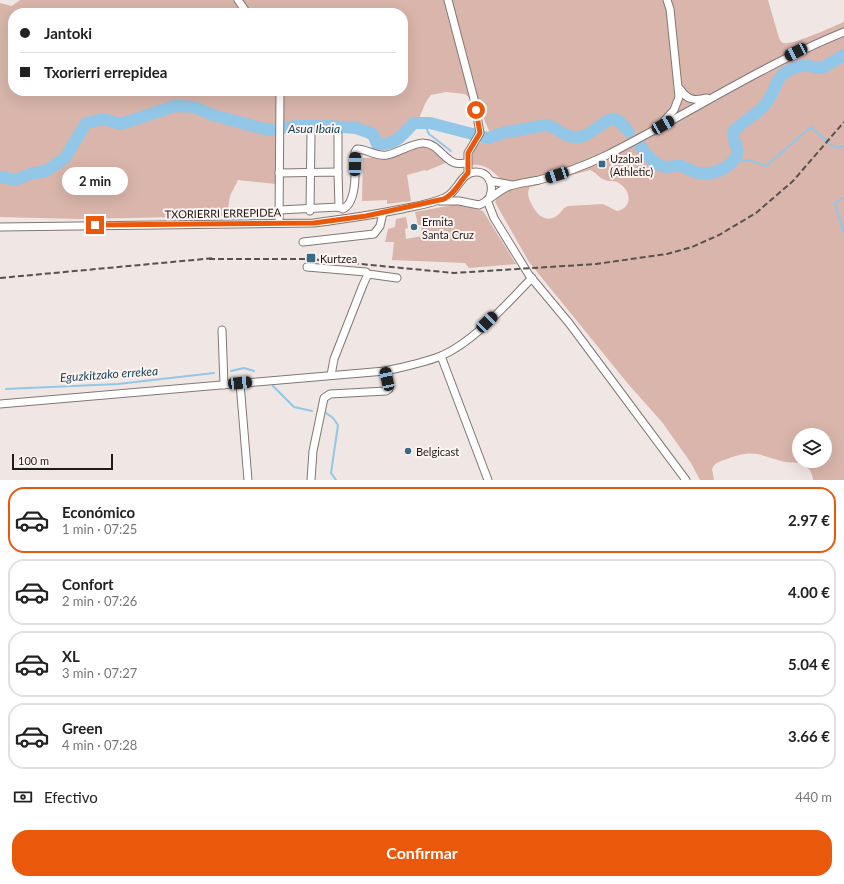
<!DOCTYPE html>
<html lang="es">
<head>
<meta charset="utf-8">
<style>
  body { margin:0; font-family:Lato,sans-serif; background:#f6f6f6; color:#222; height:100vh; display:flex; flex-direction:column; font-size:15px; white-space:nowrap }
  * { box-sizing:border-box; margin:0 }
  p { font-size:13px; color:#767676 }
  .icon { flex:none; width:22px; height:22px; fill:none; stroke:currentColor; stroke-width:2; stroke-linecap:round; stroke-linejoin:round }
  .map { position:relative; height:480px; overflow:hidden }
  .drawer { display:flex; flex-direction:column; background:#fff; flex:1 }
  .drawer>* { flex:none }
  .banner { position:absolute; left:8px; top:8px; width:400px; height:88px; border-radius:16px; box-shadow:0 4px 16px #0002; display:grid; align-content:center; height:88px; padding:0 12px; background:#fff }
  .buttons { position:absolute; left:792px; top:428px; display:grid; gap:8px }
  .buttons a { display:grid; place-items:center; width:40px; height:40px; border-radius:50%; background:#fff; box-shadow:0 4px 16px #0002; font-size:20px }
  .scale { position:absolute; left:12px; bottom:10px; width:101px; box-sizing:border-box; padding-left:4px; border:2px solid #1f1b1a; border-top:0; font-size:11px; line-height:14px; white-space:nowrap; color:#1f1b1a; -webkit-text-stroke:3px #fdf3f0; paint-order:stroke }
  .end { position:absolute; width:18px; height:18px; margin:-9px; border:5px solid #ea580c; background:#fff; box-shadow:0 0 0 2px #fff }
  .from { border-radius:50% }
  .bubble { position:absolute; height:28px; border-radius:14px; background:#fff; box-shadow:0 4px 16px #0002; font-size:13px; font-weight:700; line-height:28px; text-align:center }
  .car { position:absolute; width:12px; height:24px; margin:-12px -6px; border-radius:5px; box-shadow:0 0 3px 1px #0007; background:linear-gradient(#222 24%,#8ab4d8 0 40%,#222 0 76%,#8ab4d8 0 86%,#222 0) }
  .banner b { display:flex; align-items:center; gap:14px; height:38px; font-size:15px }
  .banner b+b { border-top:1px solid #e0e0e0 }
  .banner i { width:10px; height:10px; background:#222 }
  ul { padding:7px 0 0; list-style:none }
  li { display:flex; align-items:center; gap:12px; height:66px; margin:0 8px 6px; padding:0 4px; border:2px solid #e0e0e0; border-radius:16px }
  li div { flex:1 }
  li b { display:block; font-size:15px }
  li em { font-style:normal; font-weight:700 }
  li.current { border-color:#ea580c }
  li>.icon { width:36px; height:36px; stroke-width:1.5 }
  .pay { display:flex; align-items:center; gap:10px; height:44px; padding:0 12px; font-size:15px }
  .pay p { margin-inline-start:auto }
  .action { display:flex; gap:8px; margin-top:auto; padding:8px 12px }
  .action a { flex:1; height:46px; border-radius:16px; background:#ea580c; color:#fff; font-size:16px; font-weight:700; line-height:46px; text-align:center }
  .map>svg:first-child { display:block }
</style>
</head>
<body>
<div class="map">
<svg width="844" height="480" viewBox="0 0 844 480">
  <rect width="100%" height="100%" fill="#f0e6e3"/>
  <!-- green -->
  <g fill="#d9b5ab" fill-rule="evenodd">
    <path d="M20,0H768L779,38C780,40 781,42 783,43C792,46 834,26 844,22V480H813C813,473 808,466 801,464C797,462 791,463 786,462C760,456 755,448 727,459C721,461 715,462 712,469L714,480H700L691,463L662,422L629,385L529,262L495,202L505,183C495,174 487,163 472,165C471,150 478,140 492,138L479,107L465,94L446,92L431,95C421,106 421,122 410,132C400,142 383,147 370,140C360,135 357,127 344,126C326,123 297,127 279,130L276,184L238,180L230,196L227,216L79,219L0,217V3L12,6ZM13,13H403V91H13ZM590,170C596,172 599,178 605,180C609,182 613,180 617,182C631,189 634,207 617,211L603,204L568,206C563,208 562,211 559,214C547,225 537,215 532,205C529,199 526,193 530,187ZM799,435H825V461H799Z"/>
    <polygon points="418,146 432,148 448,162 426,171 425,170 407,175 411,201 387,204 387,200 362,201 363,158 387,157"/>
    <polygon points="458,204 483,211 516,264 469,268 465,263 392,260 394,242 385,242 388,229 395,227 396,219 406,217 408,228 405,229 406,239 422,236 421,225 418,225 415,212"/>
  </g>
  <g fill="none" stroke-linecap="round" stroke-linejoin="round">
    <!-- stream -->
    <g stroke="#92c7e7" stroke-width="2">
      <polyline points="424,123 429,134 451,151"/>
      <polyline points="735,159 752,161 766,166 811,127 832,146 838,148 844,146"/>
      <polyline points="844,198 835,203 844,233"/>
      <polyline points="231,371 244,368 254,371"/>
      <polyline points="273,386 294,407 312,411"/>
      <polyline points="6,389 118,384 214,373"/>
      <polyline points="326,413 333,418 338,425 331,473 336,480"/>
    </g>
    <!-- river -->
    <g stroke="#92c7e7" stroke-width="12">
      <path d="M640,146C647,154 654,166 666,167C671,167 676,165 681,166C686,167 690,171 695,172C709,177 728,170 736,157C741,149 731,141 734,131C742,122 754,116 763,107C780,89 771,73 801,66C809,64 814,69 822,68L844,55"/>
      <path d="M0,178L4,177L15,180L30,174L46,171L65,158L86,123L103,119L121,124L175,106L194,107L213,115L268,130L296,126H329L356,128L373,134L377,144C396,146 402,135 414,123H430L488,138L503,133L546,125C558,127 564,139 580,137C591,136 608,116 615,119C621,121 625,128 629,132"/>
    </g>
    <!-- minor casing -->
    <g stroke="#807875" stroke-width="9">
      <g id="minor">
        <polyline points="238,0 247,13"/>
        <polyline points="448,0 474,99 480,133 468,153 468,173"/>
        <path d="M680,89C687,100 694,101 707,98"/>
        <polyline points="664,121 674,110 679,97 670,9 667,0"/>
        <polyline points="338,172 338,134"/>
        <polyline points="279,173 338,172 339,207"/>
        <polyline points="490,181 512,185"/>
        <polyline points="487,200 494,218 529,275 569,323 686,480"/>
        <path d="M440,201H459L479,205C490,201 496,191 510,186C519,183 530,182 539,180C562,174 584,166 605,156C685,116 760,66 844,32"/>
        <path d="M279,210L339,207L343,209C358,202 355,167 355,152L357,149C367,149 376,157 387,155C398,153 414,142 424,143C438,144 443,159 455,163C458,164 464,163 467,163"/>
        <polyline points="310,211 311,134"/>
        <polyline points="279,223 280,91"/>
        <path d="M0,227L314,223C344,219 373,215 402,209C416,206 431,204 444,198C458,193 460,172 476,172C489,172 494,185 490,196"/>
        <polyline points="303,242 374,234 380,226 383,213"/>
        <polyline points="307,267 366,272 368,274 397,278"/>
        <polyline points="222,330 224,385"/>
        <polyline points="441,356 488,480"/>
        <polyline points="331,375 334,359 363,285 368,274"/>
        <polyline points="240,383 248,480"/>
        <path d="M0,404L385,371C404,367 423,363 441,356C475,341 506,304 532,278"/>
        <polyline points="311,480 313,451 324,398 330,394 386,391 389,389 385,371"/>
      </g>
    </g>
    <!-- minor -->
    <use href="#minor" stroke="#fff" stroke-width="7"/>
    <!-- rail -->
    <g stroke="#575150" stroke-width="2" stroke-dasharray="6 3" stroke-linecap="butt">
      <polyline points="209,259 309,259 454,273 596,264 667,254 692,247 719,235 756,213 793,181 844,122"/>
      <polyline points="0,278 215,258"/>
    </g>
  </g>
  <g fill="none" stroke-linecap="round" stroke-linejoin="round">
    <!-- route -->
    <path stroke="#ea580c" stroke-width="5" d="M95,225L314,223L366,216L444,199C456,193 459,182 468,173V153L480,133L476,110"/>
  </g>
  <!-- markers -->
  <g fill="#376b87" stroke="#fdf3f0" stroke-width="1.5">
    <rect x="598" y="160" width="8" height="8" rx="2"/>
    <circle cx="414" cy="227" r="4"/>
    <rect x="306" y="253" width="10" height="10" rx="2"/>
    <circle cx="408" cy="451" r="4"/>
  </g>
  <g text-anchor="middle" dominant-baseline="central" stroke-width="4" stroke-linejoin="round" paint-order="stroke">
    <!-- poi labels -->
    <g font-size="11" fill="#1f1b1a" stroke="#fdf3f0" text-anchor="start">
      <text x="610" y="158">Uzabal<tspan x="610" dy="13">(Athletic)</tspan></text>
      <text x="422" y="221">Ermita<tspan x="422" dy="13">Santa Cruz</tspan></text>
      <text x="320" y="258">Kurtzea</text>
      <text x="416" y="451">Belgicast</text>
    </g>
    <!-- street labels -->
    <g font-size="11" fill="#1f1b1a" stroke="#fdf3f0">
      <text transform="translate(223 213) rotate(-1)">TXORIERRI ERREPIDEA</text>
    </g>
    <!-- water labels -->
    <g font-size="12" font-style="italic" fill="#174359" stroke="#fdf3f0">
      <text x="314" y="128">Asua Ibaia</text>
      <text transform="translate(109 374) rotate(-4)">Eguzkitzako errekea</text>
    </g>
  </g>
</svg>
<div class="buttons">
<a><svg class="icon" aria-label="layers" viewBox="0 0 24 24"><path d="M12 4l9 5-9 5-9-5zM3 14l9 5 9-5"/></svg></a>
</div>
<div class="scale">100 m</div>
<i class="end from" style="left:476px;top:110px"></i>
<i class="end" style="left:95px;top:225px"></i>
<div class="bubble" style="left:62px;top:167px;width:66px">2 min</div>
<i class="car" style="left:796px;top:52px;rotate:243deg"></i>
<i class="car" style="left:663px;top:125px;rotate:60deg"></i>
<i class="car" style="left:355px;top:164px;rotate:1deg"></i>
<i class="car" style="left:557px;top:175px;rotate:252deg"></i>
<i class="car" style="left:487px;top:322px;rotate:46deg"></i>
<i class="car" style="left:387px;top:379px;rotate:348deg"></i>
<i class="car" style="left:240px;top:383px;rotate:84deg"></i>
<div class="banner">
<b><i class="from"></i>Jantoki</b>
<b><i></i>Txorierri errepidea</b>
</div>
</div>
<section class="drawer">
<ul>
<li class="current"><svg class="icon" aria-label="car" viewBox="0 0 24 24"><path d="M5 17H2v-5l4-1 3-4h7l3 4 3 1v5h-3M9 17h6M6 11h13"/><circle cx="7" cy="17" r="2"/><circle cx="17" cy="17" r="2"/></svg><div><b>Económico</b><p>1 min · 07:25</p></div><em>2.97 €</em></li>
<li><svg class="icon" aria-label="car" viewBox="0 0 24 24"><path d="M5 17H2v-5l4-1 3-4h7l3 4 3 1v5h-3M9 17h6M6 11h13"/><circle cx="7" cy="17" r="2"/><circle cx="17" cy="17" r="2"/></svg><div><b>Confort</b><p>2 min · 07:26</p></div><em>4.00 €</em></li>
<li><svg class="icon" aria-label="car" viewBox="0 0 24 24"><path d="M5 17H2v-5l4-1 3-4h7l3 4 3 1v5h-3M9 17h6M6 11h13"/><circle cx="7" cy="17" r="2"/><circle cx="17" cy="17" r="2"/></svg><div><b>XL</b><p>3 min · 07:27</p></div><em>5.04 €</em></li>
<li><svg class="icon" aria-label="car" viewBox="0 0 24 24"><path d="M5 17H2v-5l4-1 3-4h7l3 4 3 1v5h-3M9 17h6M6 11h13"/><circle cx="7" cy="17" r="2"/><circle cx="17" cy="17" r="2"/></svg><div><b>Green</b><p>4 min · 07:28</p></div><em>3.66 €</em></li>
</ul>
<div class="pay"><svg class="icon" aria-label="cash" viewBox="0 0 24 24"><path d="M3 7h18v10H3z"/><circle cx="12" cy="12" r="2"/></svg>Efectivo<p>440 m</p></div>
<div class="action"><a>Confirmar</a></div>
</section>
</body>
</html>
